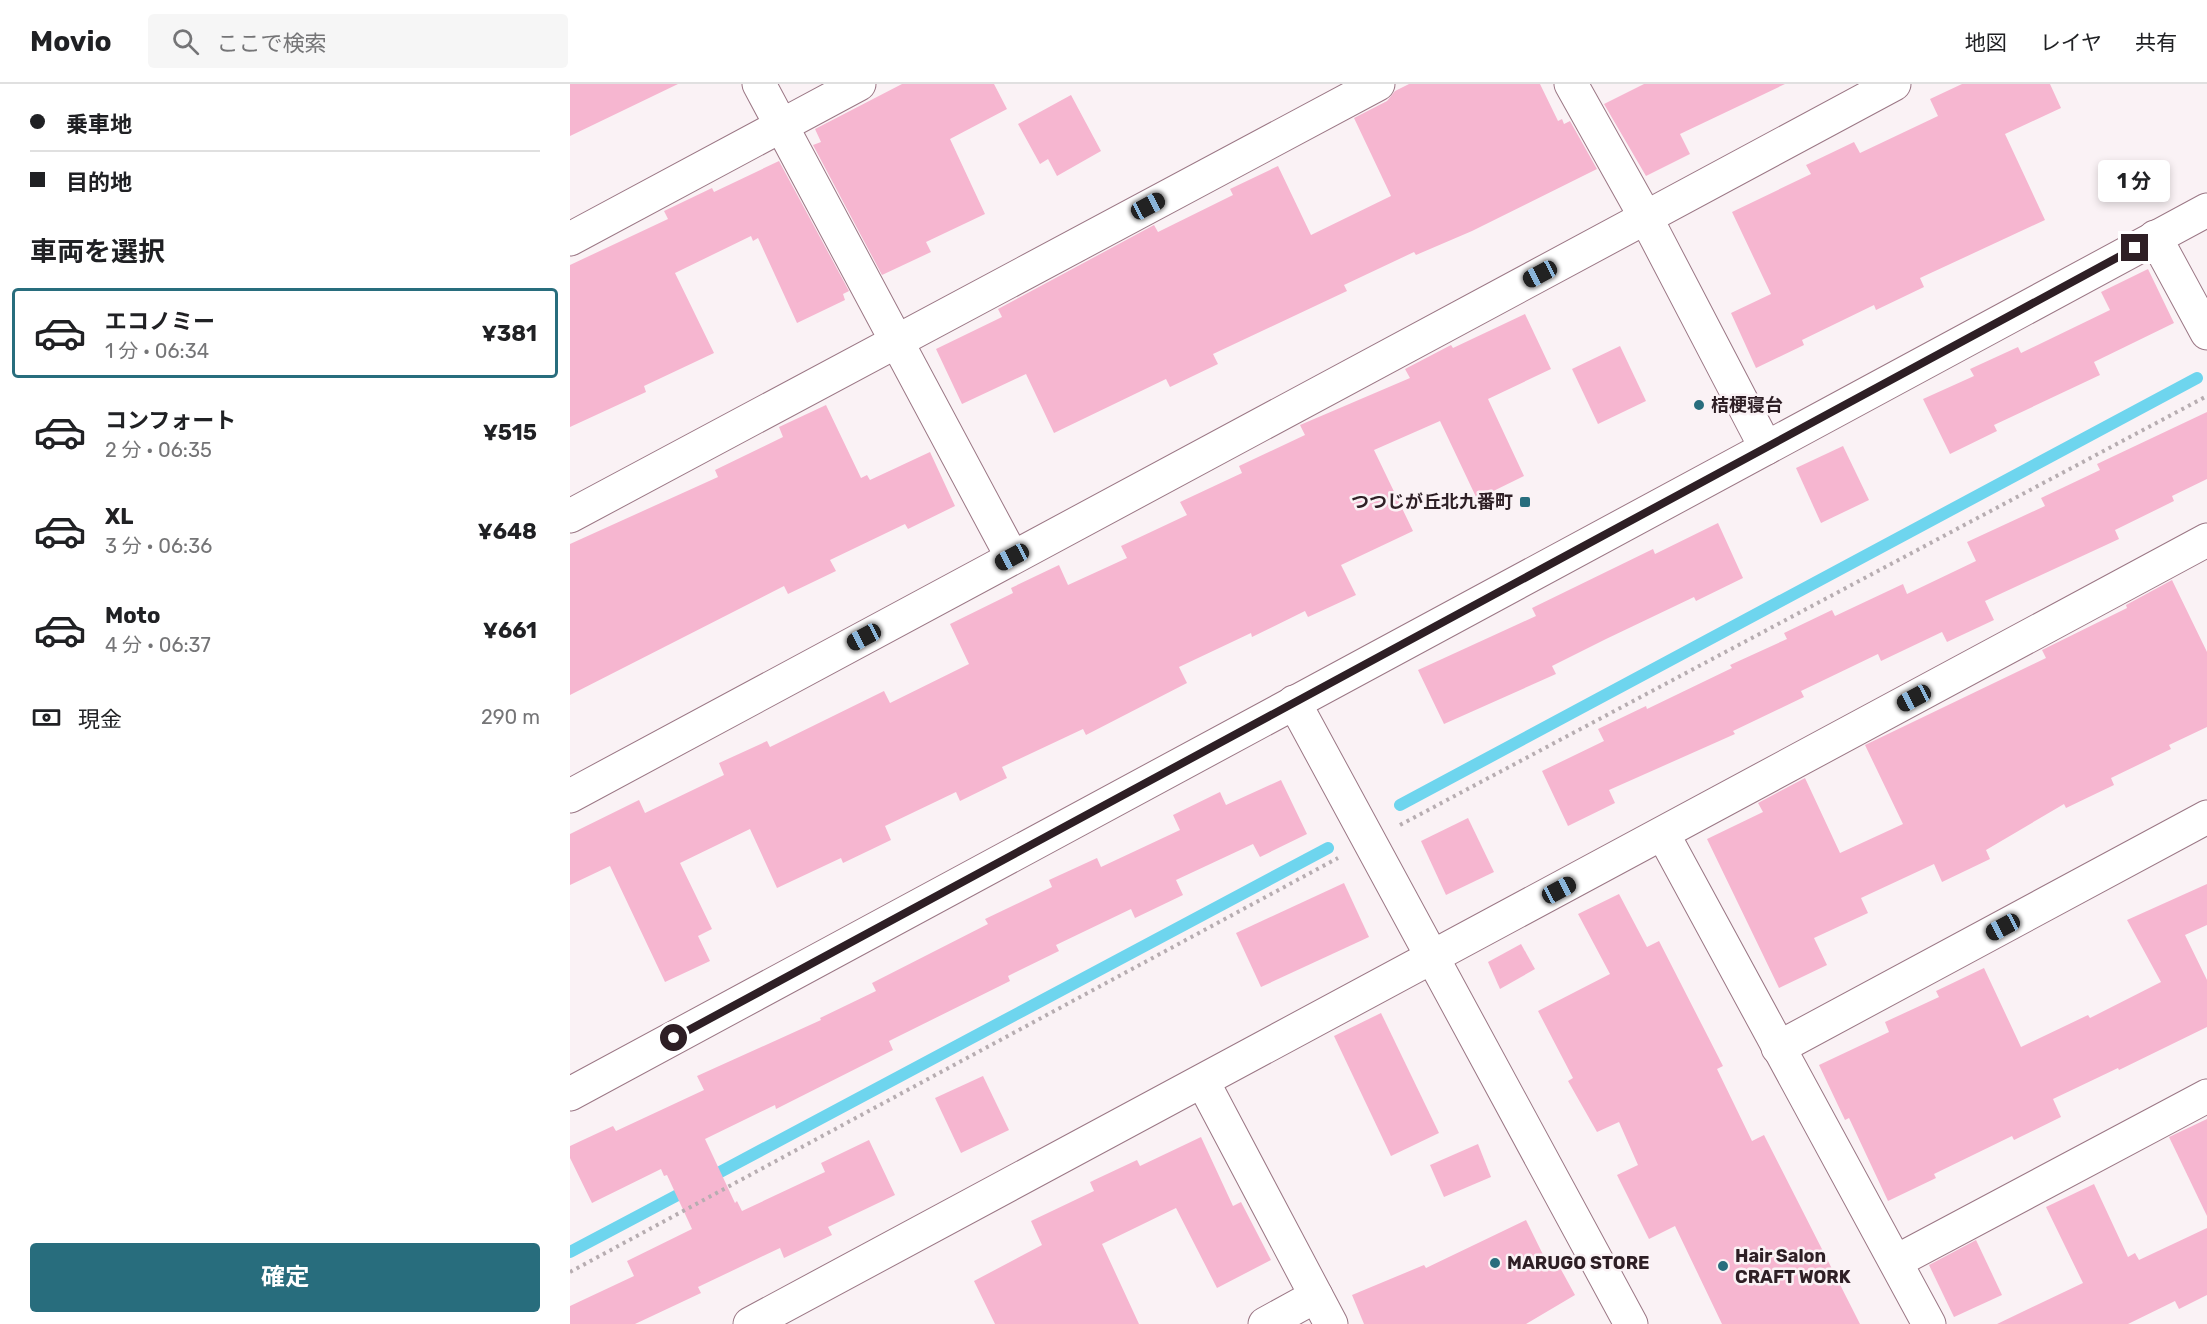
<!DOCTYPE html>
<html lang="ja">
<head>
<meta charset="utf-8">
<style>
  body { margin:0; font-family:Rubik,"Noto Sans JP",sans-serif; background:#f6f6f6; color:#202124; height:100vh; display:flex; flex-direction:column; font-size:22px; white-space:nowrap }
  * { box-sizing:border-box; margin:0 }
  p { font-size:20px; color:#757577 }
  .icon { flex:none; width:33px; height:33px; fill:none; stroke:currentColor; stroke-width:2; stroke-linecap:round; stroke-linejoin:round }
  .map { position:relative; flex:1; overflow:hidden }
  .drawer { display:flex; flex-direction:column; background:#fff; width:570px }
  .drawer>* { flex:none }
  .hud { display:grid; align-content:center; height:132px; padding:0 30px; background:#fff }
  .end { position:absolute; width:27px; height:27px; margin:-14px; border:8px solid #2e1f25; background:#fff; box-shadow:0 0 0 3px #fff }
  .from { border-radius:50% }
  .bubble { position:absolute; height:42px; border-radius:6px; background:#fff; box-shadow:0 3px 9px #0003; font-size:20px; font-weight:700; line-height:42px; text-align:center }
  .car { position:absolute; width:18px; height:36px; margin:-18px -9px; border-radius:8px; box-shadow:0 0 4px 2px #0007; background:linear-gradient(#222 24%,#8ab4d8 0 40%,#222 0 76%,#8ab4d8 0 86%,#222 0) }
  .hud b { display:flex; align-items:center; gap:21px; height:57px; font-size:22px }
  .hud b+b { border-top:2px solid #e0e0e0 }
  .hud i { width:15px; height:15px; background:#202124 }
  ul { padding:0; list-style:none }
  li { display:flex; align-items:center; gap:18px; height:90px; margin:0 12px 9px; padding:0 18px; border:3px solid transparent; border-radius:6px }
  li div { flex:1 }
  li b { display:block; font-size:22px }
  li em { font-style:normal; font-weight:700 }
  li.current { border-color:#286d7d }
  li>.icon { width:54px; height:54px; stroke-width:1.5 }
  h2 { padding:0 30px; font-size:27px; line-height:72px }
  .pay { display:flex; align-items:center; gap:15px; height:66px; padding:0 30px; font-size:22px }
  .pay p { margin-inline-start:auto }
  .action { display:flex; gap:12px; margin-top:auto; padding:12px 30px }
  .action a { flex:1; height:69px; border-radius:6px; background:#286d7d; color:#fff; font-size:24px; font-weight:700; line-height:69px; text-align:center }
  header { display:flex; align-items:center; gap:36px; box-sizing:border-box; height:84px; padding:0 30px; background:#fff; border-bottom:2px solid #e0e0e0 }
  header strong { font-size:28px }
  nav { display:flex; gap:33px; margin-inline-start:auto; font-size:21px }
  .search { width:420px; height:54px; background:#f6f6f6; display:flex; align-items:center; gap:15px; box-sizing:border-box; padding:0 21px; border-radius:6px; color:#757577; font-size:22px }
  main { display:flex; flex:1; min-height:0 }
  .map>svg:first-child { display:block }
</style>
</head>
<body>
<header>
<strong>Movio</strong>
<div class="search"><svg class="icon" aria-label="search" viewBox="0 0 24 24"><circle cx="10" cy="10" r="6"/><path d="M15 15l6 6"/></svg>ここで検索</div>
<nav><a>地図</a><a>レイヤ</a><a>共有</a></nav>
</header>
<main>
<section class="drawer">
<div class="hud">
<b><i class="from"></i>乗車地</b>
<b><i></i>目的地</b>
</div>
<h2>車両を選択</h2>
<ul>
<li class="current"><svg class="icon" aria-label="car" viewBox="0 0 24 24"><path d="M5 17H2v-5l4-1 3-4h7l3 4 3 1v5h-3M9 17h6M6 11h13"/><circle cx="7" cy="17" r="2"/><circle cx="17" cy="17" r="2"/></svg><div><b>エコノミー</b><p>1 分 · 06:34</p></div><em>¥381</em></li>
<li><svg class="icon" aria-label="car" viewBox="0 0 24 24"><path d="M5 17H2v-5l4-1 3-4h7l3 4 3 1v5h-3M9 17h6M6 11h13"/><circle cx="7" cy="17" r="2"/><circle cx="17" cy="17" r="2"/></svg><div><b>コンフォート</b><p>2 分 · 06:35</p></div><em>¥515</em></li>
<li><svg class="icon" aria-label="car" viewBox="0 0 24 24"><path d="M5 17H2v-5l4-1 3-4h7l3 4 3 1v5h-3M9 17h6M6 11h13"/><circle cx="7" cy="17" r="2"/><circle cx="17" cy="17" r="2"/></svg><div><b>XL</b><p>3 分 · 06:36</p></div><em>¥648</em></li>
<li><svg class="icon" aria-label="car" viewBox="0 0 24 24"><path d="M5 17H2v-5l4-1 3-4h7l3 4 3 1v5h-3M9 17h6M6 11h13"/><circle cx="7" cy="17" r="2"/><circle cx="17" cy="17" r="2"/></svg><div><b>Moto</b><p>4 分 · 06:37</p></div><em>¥661</em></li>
</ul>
<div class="pay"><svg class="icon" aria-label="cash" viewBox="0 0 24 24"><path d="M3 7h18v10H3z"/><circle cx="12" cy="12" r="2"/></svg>現金<p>290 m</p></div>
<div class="action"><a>確定</a></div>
</section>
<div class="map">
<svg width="1637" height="1240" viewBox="0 0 1637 1240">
  <rect width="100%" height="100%" fill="#faf2f5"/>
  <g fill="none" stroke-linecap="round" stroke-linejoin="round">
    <!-- stream -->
    <g stroke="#6ed5ee" stroke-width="12">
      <polyline points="830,721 1627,294"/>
      <polyline points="137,1095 758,764"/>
      <polyline points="0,1168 119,1105"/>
    </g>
  </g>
  <!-- building -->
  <g fill="#f6b6d0">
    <polygon points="0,0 108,0 0,52"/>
    <polygon points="332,0 424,0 437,25 380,55 415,130 356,158 361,168 312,191 243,61 251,58 245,45"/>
    <polygon points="839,0 970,0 988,37 992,35 994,40 1000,37 1027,85 902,147 846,171 844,168 774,201 777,207 643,270 648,280 600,303 596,295 484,349 456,290 392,320 366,265 432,233 428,225 584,141 588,148 663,111 660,105 708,82 741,151 821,112 784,34 817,17 825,7"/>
    <polygon points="1074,0 1215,0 1110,50 1120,70 1076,92 1034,20"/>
    <polygon points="1392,0 1480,0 1491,24 1435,50 1475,136 1350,194 1354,203 1306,226 1304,221 1232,256 1234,261 1186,284 1161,229 1201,210 1162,128 1241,90 1236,81 1284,58 1290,69 1368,32 1360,15"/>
    <polygon points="501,11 531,67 487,92 478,75 470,80 448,40"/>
    <polygon points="209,77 279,207 273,210 275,216 227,239 188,154 183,157 181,152 105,189 144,269 74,302 76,308 0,343 0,181 98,135 94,127 142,104 144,108"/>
    <polygon points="1578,185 1604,239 1524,278 1530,291 1424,341 1427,347 1380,370 1353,315 1404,292 1400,285 1448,263 1451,269 1540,226 1531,208"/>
    <polygon points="955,230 981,285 918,315 954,392 907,415 870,337 804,366 843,447 771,481 786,511 738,533 735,527 682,553 681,549 609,583 617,599 516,651 513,645 432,683 437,694 390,717 386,708 315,742 321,756 273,779 271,774 207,804 180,745 110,779 142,845 128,852 140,877 95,898 40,782 0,801 0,750 69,716 75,729 154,691 149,679 197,657 200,663 314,607 320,619 399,580 380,540 443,509 441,504 489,481 498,501 557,474 551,462 617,431 610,418 672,389 669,382 735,351 730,341 840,294 835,285 881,261 883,264"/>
    <polygon points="1050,262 1076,317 1028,340 1002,285"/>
    <polygon points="256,321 291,394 297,391 300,396 360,368 385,422 338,445 335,440 260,476 266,487 218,510 214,502 0,611 0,460 148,393 145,386 213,353 209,343"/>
    <polygon points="1637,328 1637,395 1602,412 1604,417 1545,446 1549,455 1415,517 1424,536 1377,558 1372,548 1311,577 1308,570 1231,607 1234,613 1163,647 1165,650 1039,706 1045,719 998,742 972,687 1034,657 1028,645 1076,622 1077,625 1162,584 1160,581 1217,555 1214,549 1262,526 1265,532 1333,500 1337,510 1406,477 1397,458 1475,422 1471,414 1530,386 1527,380"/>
    <polygon points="1273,362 1299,416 1251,439 1226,384"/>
    <polygon points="1148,439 1173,494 1126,517 1124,513 1036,555 982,582 986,590 874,640 848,586 966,532 962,524 1083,465 1085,470"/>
    <polygon points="1602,496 1637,568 1637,643 1599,661 1601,665 1541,694 1544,701 1496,724 1494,720 1416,766 1420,775 1372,798 1364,780 1291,814 1298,829 1244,854 1257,881 1209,904 1137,755 1193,728 1188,719 1235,694 1270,769 1333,740 1295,661 1476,574 1472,566 1557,524 1556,521"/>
    <polygon points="711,696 737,750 690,773 683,760 606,796 613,811 565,834 561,825 486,861 489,867 438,892 440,897 319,957 323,966 206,1025 205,1021 135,1055 165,1119 167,1117 172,1127 255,1088 251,1079 299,1056 325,1111 258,1143 262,1151 214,1174 210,1164 128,1203 131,1209 65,1240 0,1240 0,1222 64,1192 57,1177 122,1145 97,1091 94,1092 91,1085 22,1119 0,1074 0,1062 43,1042 46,1047 134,1006 127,992 251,936 250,934 306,907 302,899 418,840 415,835 482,803 479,796 527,774 531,783 610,746 603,731 650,708 656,721"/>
    <polygon points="898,734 924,788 876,811 851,757"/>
    <polygon points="774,799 799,853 691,903 666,849"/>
    <polygon points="1637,800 1637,841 1615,851 1637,896 1637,943 1549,986 1548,984 1483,1015 1491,1033 1444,1056 1442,1052 1364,1090 1366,1094 1318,1117 1279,1034 1275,1036 1249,981 1319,948 1315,938 1369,913 1366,907 1414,884 1451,963 1518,931 1520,934 1591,898 1557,836"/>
    <polygon points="1049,810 1077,863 1089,857 1153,982 1147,985 1182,1057 1194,1051 1290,1240 1152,1240 1105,1142 1079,1155 1047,1091 1068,1081 1049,1038 1027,1048 998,997 1003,994 968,927 1040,890 1008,830"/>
    <polygon points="951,860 965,885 930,905 918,878"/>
    <polygon points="811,929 869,1049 821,1072 764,952"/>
    <polygon points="413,992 439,1046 391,1069 365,1014"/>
    <polygon points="1637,1035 1637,1132 1599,1053"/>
    <polygon points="631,1053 663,1122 671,1118 701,1176 647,1204 606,1124 532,1160 569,1240 425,1240 404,1197 472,1161 461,1137 524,1107 520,1098 567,1076 570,1082"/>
    <polygon points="908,1060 921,1093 874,1113 860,1081"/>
    <polygon points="1524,1100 1558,1173 1565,1169 1569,1176 1637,1144 1637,1211 1609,1225 1605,1217 1558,1240 1427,1240 1513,1199 1476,1123"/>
    <polygon points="956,1136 980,1185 988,1180 1005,1211 956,1240 794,1240 782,1211 854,1181 856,1184"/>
    <polygon points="1406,1156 1432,1211 1384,1233 1359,1181"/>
  </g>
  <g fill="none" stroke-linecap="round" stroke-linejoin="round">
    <!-- street casing -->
    <g stroke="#9b7785" stroke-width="35">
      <g id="street">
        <polyline points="189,0 442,473"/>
        <polyline points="1001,0 1076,134 1196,364"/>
        <polyline points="1585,153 1637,249"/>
        <polyline points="0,155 289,0"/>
        <polyline points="0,432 808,0"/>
        <polyline points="0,712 1324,0"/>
        <polyline points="1093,750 1359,1240"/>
        <polyline points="1208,964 1637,733"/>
        <polyline points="633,998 761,1240"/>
        <polyline points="1327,1177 1637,1012"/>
        <polyline points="180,1240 1637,456"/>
        <polyline points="695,1240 746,1212"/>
      </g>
    </g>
    <!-- secondary casing -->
    <g stroke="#9b7785" stroke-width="35">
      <g id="secondary">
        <polyline points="724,618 1061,1240"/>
        <polyline points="0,1010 1637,126"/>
      </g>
    </g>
    <!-- path -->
    <g stroke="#b7adb1" stroke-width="4" stroke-dasharray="3 4.5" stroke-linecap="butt">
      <polyline points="830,741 1637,312"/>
      <polyline points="0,1188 768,774"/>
    </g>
    <!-- street -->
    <use href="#street" stroke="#fff" stroke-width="33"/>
    <!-- secondary -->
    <use href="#secondary" stroke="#fff" stroke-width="33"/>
  </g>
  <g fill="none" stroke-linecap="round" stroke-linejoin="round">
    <!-- route -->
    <polyline stroke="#2e1f25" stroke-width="8" points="104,954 1565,164"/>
  </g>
  <!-- markers -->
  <g fill="#286d7d" stroke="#faf2f5" stroke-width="2">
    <circle cx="1129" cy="321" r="6"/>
    <rect x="949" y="412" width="12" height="12" rx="3"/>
    <circle cx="925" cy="1179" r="6"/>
    <circle cx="1153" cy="1182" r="6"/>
  </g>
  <g text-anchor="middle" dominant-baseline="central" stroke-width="5" stroke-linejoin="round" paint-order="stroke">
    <!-- poi labels -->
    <g font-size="18" font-weight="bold" fill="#2e1f25" stroke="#faf2f5" text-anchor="start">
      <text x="1141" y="321">桔梗寝台</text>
      <text x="943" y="418" text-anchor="end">つつじが丘北九番町</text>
      <text x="1165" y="1172">Hair Salon<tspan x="1165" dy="21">CRAFT WORK</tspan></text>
      <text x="937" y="1179">MARUGO STORE</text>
    </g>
  </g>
</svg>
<i class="end from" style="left:104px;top:954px"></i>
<i class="end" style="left:1565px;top:164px"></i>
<div class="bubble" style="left:1528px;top:76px;width:72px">1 分</div>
<i class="car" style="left:578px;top:122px;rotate:62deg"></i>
<i class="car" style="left:970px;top:190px;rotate:242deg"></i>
<i class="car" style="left:442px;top:473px;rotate:242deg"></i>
<i class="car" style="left:294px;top:553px;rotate:242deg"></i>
<i class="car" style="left:1344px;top:614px;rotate:242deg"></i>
<i class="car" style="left:989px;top:806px;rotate:62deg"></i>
<i class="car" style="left:1433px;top:843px;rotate:242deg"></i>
</div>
</main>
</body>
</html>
